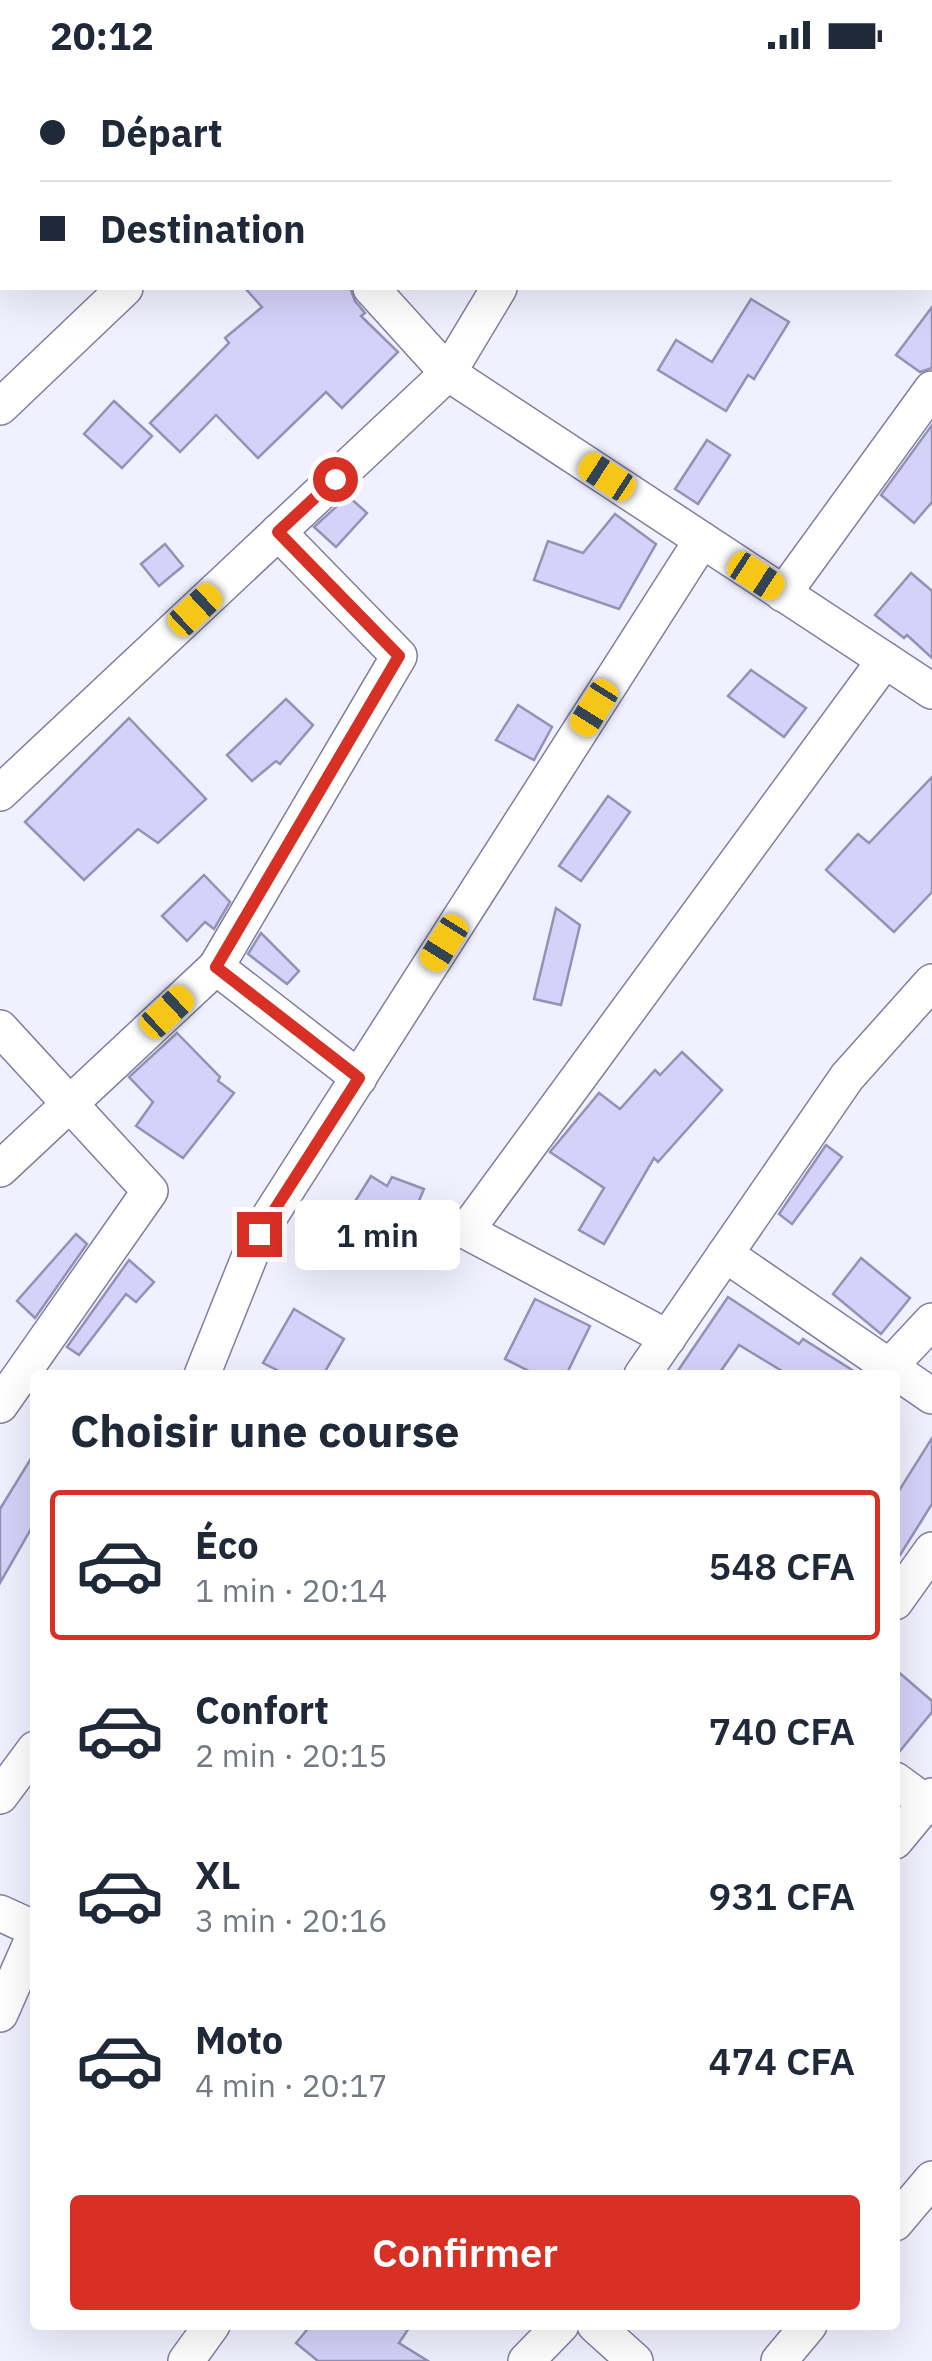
<!DOCTYPE html>
<html lang="fr">
<head>
<meta charset="utf-8">
<style>
  body { margin:0; font-family:"IBM Plex Sans",sans-serif; background:#f2f2f3; color:#1f2937; height:100vh; display:flex; flex-direction:column; font-size:38px; white-space:nowrap }
  * { box-sizing:border-box; margin:0 }
  p { font-size:32px; color:#747a83 }
  .icon { flex:none; width:55px; height:55px; fill:none; stroke:currentColor; stroke-width:2; stroke-linecap:round; stroke-linejoin:round }
  .map { position:relative; flex:1; overflow:hidden }
  .sheet { position:absolute; left:30px; top:1300px; width:870px; height:960px; display:flex; flex-direction:column; background:#fff; border-radius:10px; box-shadow:0 10px 40px #0002 }
  .sheet>* { flex:none }
  .banner { position:absolute; left:0px; top:0px; width:932px; height:220px; box-shadow:0 10px 40px #0002; display:grid; align-content:center; height:220px; padding:0 40px; background:#fff }
  .end { position:absolute; width:45px; height:45px; margin:-22px; border:12px solid #d93025; background:#fff; box-shadow:0 0 0 5px #fff }
  .from { border-radius:50% }
  .bubble { position:absolute; height:70px; border-radius:10px; background:#fff; box-shadow:0 10px 40px #0002; font-size:32px; font-weight:600; line-height:70px; text-align:center }
  .car { position:absolute; width:30px; height:60px; margin:-30px -15px; border-radius:12px; box-shadow:0 0 8px 2px #0007; background:linear-gradient(#f5c518 24%,#345 0 40%,#f5c518 0 76%,#345 0 86%,#f5c518 0) }
  .banner b { display:flex; align-items:center; gap:35px; height:95px; font-size:38px }
  .banner b+b { border-top:2px solid #e0e1e3 }
  .banner i { width:25px; height:25px; background:#1f2937 }
  ul { padding:0; list-style:none }
  li { display:flex; align-items:center; gap:30px; height:150px; margin:0 20px 15px; padding:0 20px; border:5px solid transparent; border-radius:10px }
  li div { flex:1 }
  li b { display:block; font-size:38px }
  li em { font-style:normal; font-weight:600 }
  li.current { border-color:#d93025 }
  li>.icon { width:90px; height:90px; stroke-width:1.5 }
  h2 { padding:0 40px; font-size:45px; line-height:120px }
  .primary-button { display:flex; gap:20px; margin-top:auto; padding:20px 40px }
  .primary-button a { flex:1; height:115px; border-radius:10px; background:#d93025; color:#fff; font-size:40px; font-weight:600; line-height:115px; text-align:center }
  .status { display:flex; justify-content:space-between; align-items:center; height:70px; padding:0 50px; background:#fff; direction:ltr }
  .status svg { height:28px; fill:currentColor }
  .map>svg:first-child { display:block }
</style>
</head>
<body>
<div class="status"><b>20:12</b><svg viewBox="0 0 49 12"><path d="M0 12V9h3v3zM5 12V6h3v6zM10 12V3h3v9zM15 12V0h3v12zM26 1h20v11H26zM47 4h2v5h-2z"/></svg></div>
<div class="map">
<svg width="932" height="2291" viewBox="0 0 932 2291">
  <rect width="100%" height="100%" fill="#f0f0ff"/>
  <!-- building -->
  <g fill="#d4d2f9" stroke="#9492b4" stroke-width="2.5">
    <polygon points="245,218 350,218 355,231 365,243 361,246 398,282 342,338 326,322 258,388 216,345 180,382 150,353 229,273 225,268 262,237"/>
    <polygon points="751,229 789,252 754,309 748,305 726,341 658,300 676,270 712,292"/>
    <polygon points="932,237 932,298 920,302 896,285"/>
    <polygon points="114,331 152,366 122,398 84,364"/>
    <polygon points="932,355 932,432 914,453 881,425"/>
    <polygon points="707,370 730,385 698,434 675,419"/>
    <polygon points="348,426 367,443 336,477 314,457"/>
    <polygon points="615,444 656,474 619,539 534,510 548,471 583,483"/>
    <polygon points="165,474 183,496 159,516 141,494"/>
    <polygon points="911,503 932,521 932,588 907,565 904,568 875,545"/>
    <polygon points="751,600 806,638 784,667 728,626"/>
    <polygon points="286,629 313,655 280,694 276,691 252,711 227,685"/>
    <polygon points="518,635 552,657 534,690 496,670"/>
    <polygon points="129,648 206,729 158,773 138,759 84,810 25,752"/>
    <polygon points="932,707 932,822 894,862 826,800 858,764 869,773"/>
    <polygon points="608,726 630,742 581,811 559,796"/>
    <polygon points="204,805 230,832 214,859 205,852 187,871 162,846"/>
    <polygon points="556,838 580,855 561,935 534,929"/>
    <polygon points="261,863 299,901 287,914 248,884"/>
    <polygon points="177,963 220,1007 218,1011 234,1023 183,1088 136,1056 153,1032 129,1007"/>
    <polygon points="682,982 722,1020 658,1092 654,1088 604,1174 579,1160 604,1118 550,1082 599,1023 620,1039 655,1000 660,1005"/>
    <polygon points="826,1075 842,1087 792,1154 779,1144"/>
    <polygon points="371,1106 387,1116 392,1107 424,1119 405,1164 349,1141"/>
    <polygon points="76,1164 87,1174 35,1248 17,1231"/>
    <polygon points="861,1188 910,1228 881,1264 833,1224"/>
    <polygon points="129,1190 154,1212 136,1232 126,1224 79,1285 67,1277"/>
    <polygon points="728,1227 799,1274 803,1269 860,1305 780,1305 782,1301 739,1275 718,1305 675,1305"/>
    <polygon points="535,1229 590,1256 566,1305 537,1305 505,1289"/>
    <polygon points="294,1239 344,1269 323,1305 287,1305 263,1293"/>
    <polygon points="932,1368 932,1434 895,1493 895,1427"/>
    <polygon points="35,1382 35,1452 0,1513 0,1439"/>
    <polygon points="895,1599 932,1631 932,1642 895,1687"/>
    <polygon points="311,2255 411,2255 399,2273 428,2291 318,2291 296,2273"/>
  </g>
  <g fill="none" stroke-linecap="round" stroke-linejoin="round">
    <!-- minor casing -->
    <g stroke="#807e9f" stroke-width="38">
      <g id="minor">
        <polyline points="163,0 166,2"/>
        <polyline points="627,2 628,0"/>
        <polyline points="371,218 448,303 932,621"/>
        <polyline points="0,337 125,218"/>
        <polyline points="783,524 932,319"/>
        <polyline points="0,723 448,303 499,218"/>
        <polyline points="216,897 359,1008"/>
        <polyline points="0,958 150,1121 0,1335"/>
        <polyline points="0,1099 216,897 399,586 278,462"/>
        <polyline points="725,1184 932,1326"/>
        <polyline points="668,1268 466,1161 885,590"/>
        <polyline points="890,1296 932,1251"/>
        <polyline points="202,1305 259,1163 702,470"/>
        <polyline points="642,1305 847,1007 932,912"/>
        <polyline points="895,1532 932,1480"/>
        <polyline points="895,1710 932,1737"/>
        <polyline points="0,1726 35,1679"/>
        <polyline points="895,1771 932,1726"/>
        <polyline points="0,1843 35,1859"/>
        <polyline points="0,1944 35,1864"/>
        <polyline points="895,2153 932,2109"/>
        <polyline points="595,2255 635,2291"/>
        <polyline points="186,2291 212,2255"/>
        <polyline points="526,2291 561,2255"/>
        <polyline points="779,2291 809,2255"/>
      </g>
    </g>
    <!-- minor -->
    <use href="#minor" stroke="#fff" stroke-width="35"/>
  </g>
  <g fill="none" stroke-linecap="round" stroke-linejoin="round">
    <!-- route -->
    <polyline stroke="#d93025" stroke-width="12" points="259,1164 359,1008 216,897 399,586 278,462 335,409"/>
  </g>
</svg>
<i class="end from" style="left:335px;top:409px"></i>
<i class="end" style="left:259px;top:1164px"></i>
<div class="bubble" style="left:295px;top:1130px;width:165px">1 min</div>
<i class="car" style="left:607px;top:407px;rotate:303deg"></i>
<i class="car" style="left:756px;top:506px;rotate:123deg"></i>
<i class="car" style="left:195px;top:540px;rotate:47deg"></i>
<i class="car" style="left:594px;top:638px;rotate:212deg"></i>
<i class="car" style="left:444px;top:873px;rotate:212deg"></i>
<i class="car" style="left:167px;top:942px;rotate:47deg"></i>
<div class="banner">
<b><i class="from"></i>Départ</b>
<b><i></i>Destination</b>
</div>
<section class="sheet">
<h2>Choisir une course</h2>
<ul>
<li class="current"><svg class="icon" aria-label="car" viewBox="0 0 24 24"><path d="M5 17H2v-5l4-1 3-4h7l3 4 3 1v5h-3M9 17h6M6 11h13"/><circle cx="7" cy="17" r="2"/><circle cx="17" cy="17" r="2"/></svg><div><b>Éco</b><p>1 min · 20:14</p></div><em>548 CFA</em></li>
<li><svg class="icon" aria-label="car" viewBox="0 0 24 24"><path d="M5 17H2v-5l4-1 3-4h7l3 4 3 1v5h-3M9 17h6M6 11h13"/><circle cx="7" cy="17" r="2"/><circle cx="17" cy="17" r="2"/></svg><div><b>Confort</b><p>2 min · 20:15</p></div><em>740 CFA</em></li>
<li><svg class="icon" aria-label="car" viewBox="0 0 24 24"><path d="M5 17H2v-5l4-1 3-4h7l3 4 3 1v5h-3M9 17h6M6 11h13"/><circle cx="7" cy="17" r="2"/><circle cx="17" cy="17" r="2"/></svg><div><b>XL</b><p>3 min · 20:16</p></div><em>931 CFA</em></li>
<li><svg class="icon" aria-label="car" viewBox="0 0 24 24"><path d="M5 17H2v-5l4-1 3-4h7l3 4 3 1v5h-3M9 17h6M6 11h13"/><circle cx="7" cy="17" r="2"/><circle cx="17" cy="17" r="2"/></svg><div><b>Moto</b><p>4 min · 20:17</p></div><em>474 CFA</em></li>
</ul>
<div class="primary-button"><a>Confirmer</a></div>
</section>
</div>
</body>
</html>
